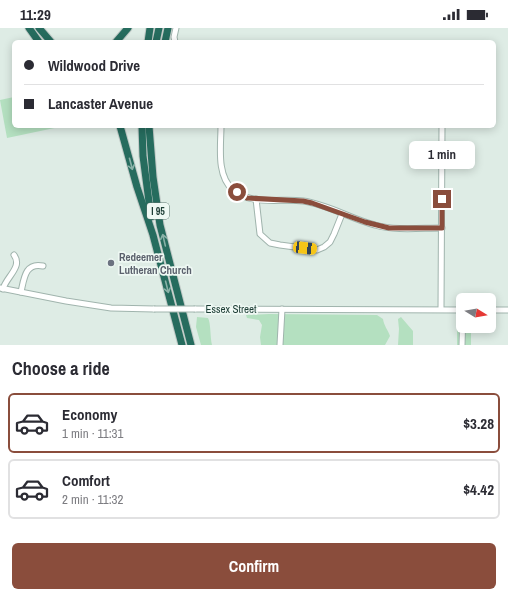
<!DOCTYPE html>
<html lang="en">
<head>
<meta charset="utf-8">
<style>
  body { margin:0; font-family:"Archivo Narrow",sans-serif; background:#f7f7f7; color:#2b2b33; height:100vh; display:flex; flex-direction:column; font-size:15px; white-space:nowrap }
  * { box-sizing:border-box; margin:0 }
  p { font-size:13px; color:#7c7c81 }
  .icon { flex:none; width:22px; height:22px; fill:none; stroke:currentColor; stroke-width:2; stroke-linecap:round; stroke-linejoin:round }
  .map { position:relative; height:317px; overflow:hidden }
  .side { display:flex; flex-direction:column; background:#fff; flex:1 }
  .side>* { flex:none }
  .top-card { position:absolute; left:12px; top:12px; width:484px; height:88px; border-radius:6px; box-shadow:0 2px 10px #0003; display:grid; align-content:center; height:88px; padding:0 12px; background:#fff }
  .needle { width:26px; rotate:101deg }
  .controls { position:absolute; left:456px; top:265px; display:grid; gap:8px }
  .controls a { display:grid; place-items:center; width:40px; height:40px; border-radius:6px; background:#fff; box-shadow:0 2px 10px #0003; font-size:20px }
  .end { position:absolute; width:18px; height:18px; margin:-9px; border:5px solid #8a4d3c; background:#fff; box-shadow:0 0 0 2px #fff }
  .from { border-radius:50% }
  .bubble { position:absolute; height:28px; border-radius:6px; background:#fff; box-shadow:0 2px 10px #0003; font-size:13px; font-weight:700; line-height:28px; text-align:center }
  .car { position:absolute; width:12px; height:24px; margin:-12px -6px; border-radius:5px; box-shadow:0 0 3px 1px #0007; background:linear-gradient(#f5c518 24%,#345 0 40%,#f5c518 0 76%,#345 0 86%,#f5c518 0) }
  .top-card b { display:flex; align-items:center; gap:14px; height:38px; font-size:15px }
  .top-card b+b { border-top:1px solid #e1e1e2 }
  .top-card i { width:10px; height:10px; background:#2b2b33 }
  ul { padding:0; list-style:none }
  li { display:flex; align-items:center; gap:12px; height:60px; margin:0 8px 6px; padding:0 4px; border:2px solid #e1e1e2; border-radius:6px }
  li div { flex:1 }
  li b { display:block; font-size:15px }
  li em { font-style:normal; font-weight:700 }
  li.current { border-color:#8a4d3c }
  li>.icon { width:36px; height:36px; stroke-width:1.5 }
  h2 { padding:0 12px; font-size:18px; line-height:48px }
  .primary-button { display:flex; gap:8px; margin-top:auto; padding:8px 12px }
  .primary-button a { flex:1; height:46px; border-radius:6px; background:#8a4d3c; color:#fff; font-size:16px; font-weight:700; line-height:46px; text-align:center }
  .status { display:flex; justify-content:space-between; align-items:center; height:28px; padding:0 20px; background:#fff; direction:ltr }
  .status svg { height:11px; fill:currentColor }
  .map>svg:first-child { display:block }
</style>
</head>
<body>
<div class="status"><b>11:29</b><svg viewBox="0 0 49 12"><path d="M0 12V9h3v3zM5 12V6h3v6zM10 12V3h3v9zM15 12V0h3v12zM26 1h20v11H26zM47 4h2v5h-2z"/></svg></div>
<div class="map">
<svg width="508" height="317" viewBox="0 0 508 317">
  <rect width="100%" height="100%" fill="#deece5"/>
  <!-- green -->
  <g fill="#b4e0c0">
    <polygon points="14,69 14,98 64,98 7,110 0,72"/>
    <path d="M269,286L377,287L383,291C384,298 388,302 390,308L385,317H261L260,309L262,297L259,292L247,290L246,287Z"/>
    <path d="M197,289L208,290C211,295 210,309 212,317H201L196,299Z"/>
    <polygon points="401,289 413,303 413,317 398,317 399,301 398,291"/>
    <polygon points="457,289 463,289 463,298 471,298 471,317 457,317"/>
  </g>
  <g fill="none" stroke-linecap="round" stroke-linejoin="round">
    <!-- minor casing -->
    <g stroke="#a0b4ad" stroke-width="7">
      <g id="minor">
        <polyline points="175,14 174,9 176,0"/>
        <path d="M221,98C221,118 216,147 233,162C252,178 280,170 303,173C327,176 351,191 375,197C396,203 420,200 442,200"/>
        <polyline points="256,171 260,206 270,215 280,217 317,222 324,219 330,214 334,206 342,186"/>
        <polyline points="0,260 66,273 111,280 154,281"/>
        <path d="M3,261C6,249 23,239 14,227"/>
        <path d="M21,264C24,251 25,234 43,238"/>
        <polyline points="195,281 463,282"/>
        <polyline points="441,281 442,98"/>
        <polyline points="489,282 508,282"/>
        <polyline points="280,317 282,281"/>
        <polyline points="462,317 463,282"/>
      </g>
    </g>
    <!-- highway casing -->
    <g stroke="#c0c9c6" stroke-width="9">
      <g id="highway">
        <polyline points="29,0 39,14"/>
        <polyline points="39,0 51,14"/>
        <polyline points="116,14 128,0"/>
        <polyline points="148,14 150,0"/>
        <polyline points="156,14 159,0"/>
        <polyline points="165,14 168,0"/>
        <polyline points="120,98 137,159 153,207 182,317"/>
        <polyline points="142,98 143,128 151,189"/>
        <polyline points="149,98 153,149 160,197 191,317"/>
      </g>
    </g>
    <!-- minor -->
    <use href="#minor" stroke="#fff" stroke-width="5"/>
    <!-- highway -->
    <use href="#highway" stroke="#266c5e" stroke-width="7"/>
    <!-- minor-bridge casing -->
    <g stroke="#a0b4ad" stroke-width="7" stroke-linecap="butt">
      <polyline id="minor-bridge" points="154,281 195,281"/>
    </g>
    <!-- minor-bridge -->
    <use href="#minor-bridge" stroke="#fff" stroke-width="5"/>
  </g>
  <!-- one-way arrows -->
  <defs><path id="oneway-shaft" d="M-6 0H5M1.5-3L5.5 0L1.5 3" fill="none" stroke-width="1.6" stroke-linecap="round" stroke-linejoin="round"/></defs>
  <g stroke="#8ab2a8">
    <use href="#oneway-shaft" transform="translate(131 136) rotate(75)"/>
    <use href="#oneway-shaft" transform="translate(164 212) rotate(-103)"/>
    <use href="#oneway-shaft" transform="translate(167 259) rotate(76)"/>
  </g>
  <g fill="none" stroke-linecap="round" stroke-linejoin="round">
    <!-- route -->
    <polyline stroke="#8a4d3c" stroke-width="5" points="237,164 247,170 303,173 312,175 365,194 389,200 442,200 442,171"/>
  </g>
  <!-- markers -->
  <circle fill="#6b7280" stroke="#eef8f3" stroke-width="1.5" cx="111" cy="235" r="4"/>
  <g text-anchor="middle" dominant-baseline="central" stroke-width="3.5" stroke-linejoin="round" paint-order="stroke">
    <!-- shield labels -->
    <rect fill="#eef8f3" stroke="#5c756e" stroke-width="1" x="147" y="175" width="22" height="16" rx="3"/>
    <g font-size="10" font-weight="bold" fill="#1d3d35">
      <text x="158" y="183">I 95</text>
    </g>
    <!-- worship labels -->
    <g font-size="11" font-weight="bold" fill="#5b616d" stroke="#eef8f3" text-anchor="start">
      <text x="119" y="229">Redeemer<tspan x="119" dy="13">Lutheran Church</tspan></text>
    </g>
    <!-- street labels -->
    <g font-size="11" fill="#1d3d35" stroke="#eef8f3">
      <text x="231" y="281">Essex Street</text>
    </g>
  </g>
</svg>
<div class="controls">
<a><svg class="needle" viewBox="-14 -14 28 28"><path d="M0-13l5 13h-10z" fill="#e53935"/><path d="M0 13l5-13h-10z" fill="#7c7c81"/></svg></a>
</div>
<i class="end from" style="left:237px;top:164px"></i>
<i class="end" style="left:442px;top:171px"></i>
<div class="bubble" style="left:409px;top:113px;width:66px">1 min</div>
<i class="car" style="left:305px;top:220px;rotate:97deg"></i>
<div class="top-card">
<b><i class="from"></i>Wildwood Drive</b>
<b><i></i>Lancaster Avenue</b>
</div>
</div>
<section class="side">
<h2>Choose a ride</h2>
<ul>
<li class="current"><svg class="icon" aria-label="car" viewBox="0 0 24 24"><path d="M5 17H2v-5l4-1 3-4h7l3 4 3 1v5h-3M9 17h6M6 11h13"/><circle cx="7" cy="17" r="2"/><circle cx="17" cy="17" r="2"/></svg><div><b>Economy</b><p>1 min · 11:31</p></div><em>$3.28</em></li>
<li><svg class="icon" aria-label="car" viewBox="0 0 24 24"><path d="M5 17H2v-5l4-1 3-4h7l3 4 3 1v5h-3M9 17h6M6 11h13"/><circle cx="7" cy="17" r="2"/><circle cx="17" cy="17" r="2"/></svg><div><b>Comfort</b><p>2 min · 11:32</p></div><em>$4.42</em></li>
</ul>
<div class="primary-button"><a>Confirm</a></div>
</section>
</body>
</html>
